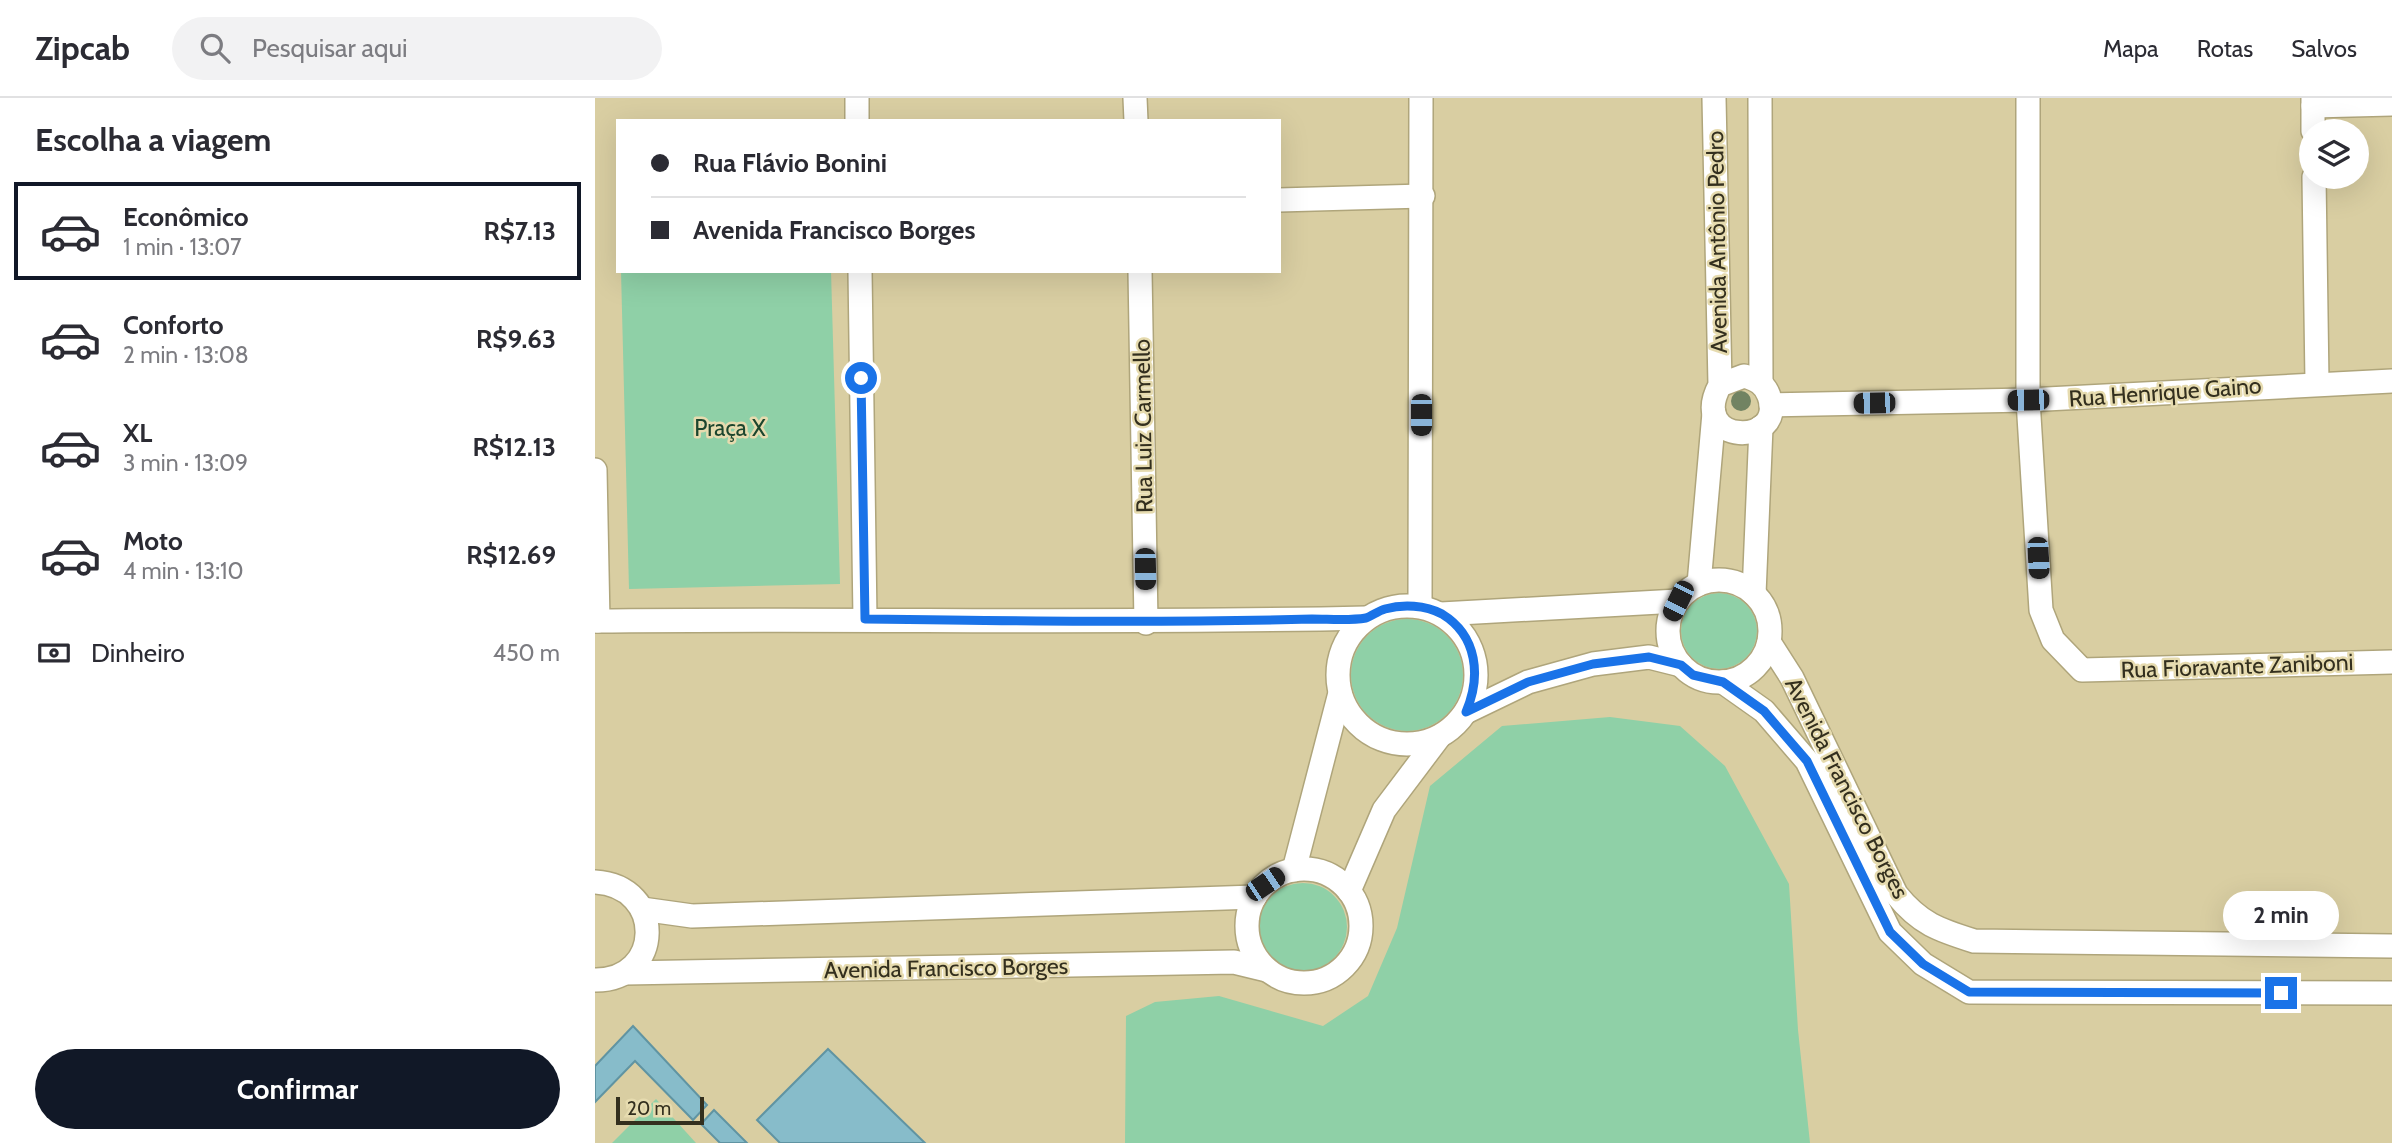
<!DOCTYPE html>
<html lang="pt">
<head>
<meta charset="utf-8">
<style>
  body { margin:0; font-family:Cabin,sans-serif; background:#f2f2f3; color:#2b2b33; height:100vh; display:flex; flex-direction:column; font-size:26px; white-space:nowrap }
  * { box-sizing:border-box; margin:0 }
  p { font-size:23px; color:#7c7c81 }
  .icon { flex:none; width:38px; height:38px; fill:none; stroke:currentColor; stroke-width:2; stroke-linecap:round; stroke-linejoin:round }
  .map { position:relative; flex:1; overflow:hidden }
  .side { display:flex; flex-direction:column; background:#fff; width:595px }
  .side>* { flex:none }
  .top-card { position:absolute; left:21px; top:21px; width:665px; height:154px; border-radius:0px; box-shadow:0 7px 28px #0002; display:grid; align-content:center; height:154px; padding:0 35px; background:#fff }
  .buttons { position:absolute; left:1704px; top:21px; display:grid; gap:14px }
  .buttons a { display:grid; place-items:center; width:70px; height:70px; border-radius:50%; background:#fff; box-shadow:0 7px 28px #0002; font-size:35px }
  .scale { position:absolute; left:21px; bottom:18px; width:88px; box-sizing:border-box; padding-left:7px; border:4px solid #332f1e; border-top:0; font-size:19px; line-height:24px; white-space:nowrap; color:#332f1e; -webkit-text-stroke:5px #e6dbaf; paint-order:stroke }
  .end { position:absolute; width:32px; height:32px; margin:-16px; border:9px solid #1a73e8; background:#fff; box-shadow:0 0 0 4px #fff }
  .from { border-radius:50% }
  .bubble { position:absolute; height:49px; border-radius:24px; background:#fff; box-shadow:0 7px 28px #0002; font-size:23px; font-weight:700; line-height:49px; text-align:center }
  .car { position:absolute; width:21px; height:42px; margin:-21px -10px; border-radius:9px; box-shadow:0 0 5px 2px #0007; background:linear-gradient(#222 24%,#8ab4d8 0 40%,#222 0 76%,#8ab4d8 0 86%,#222 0) }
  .top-card b { display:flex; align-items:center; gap:24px; height:66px; font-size:26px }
  .top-card b+b { border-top:2px solid #e1e1e2 }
  .top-card i { width:18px; height:18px; background:#2b2b33 }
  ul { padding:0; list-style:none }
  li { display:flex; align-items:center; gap:21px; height:98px; margin:0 14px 10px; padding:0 21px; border:4px solid transparent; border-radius:0px }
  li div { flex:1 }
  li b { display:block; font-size:26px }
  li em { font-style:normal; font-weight:700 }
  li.active { border-color:#111827 }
  li>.icon { width:63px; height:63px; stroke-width:1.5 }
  h2 { padding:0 35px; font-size:32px; line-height:84px }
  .pay { display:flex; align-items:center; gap:18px; height:77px; padding:0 35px; font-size:26px }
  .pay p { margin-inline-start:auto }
  .action { display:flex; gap:14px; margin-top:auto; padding:14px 35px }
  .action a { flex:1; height:80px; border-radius:42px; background:#111827; color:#fff; font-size:28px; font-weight:700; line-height:80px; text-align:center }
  header { display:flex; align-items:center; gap:42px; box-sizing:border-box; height:98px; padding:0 35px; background:#fff; border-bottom:2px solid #e1e1e2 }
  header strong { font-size:33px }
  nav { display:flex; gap:38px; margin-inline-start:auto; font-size:24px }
  .search { width:490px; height:63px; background:#f2f2f3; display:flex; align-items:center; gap:18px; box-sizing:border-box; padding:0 24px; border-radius:38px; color:#7c7c81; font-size:26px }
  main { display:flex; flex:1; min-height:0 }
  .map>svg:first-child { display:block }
</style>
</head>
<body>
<header>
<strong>Zipcab</strong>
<div class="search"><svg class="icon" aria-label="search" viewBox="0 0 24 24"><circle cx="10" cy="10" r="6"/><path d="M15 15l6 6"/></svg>Pesquisar aqui</div>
<nav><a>Mapa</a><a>Rotas</a><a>Salvos</a></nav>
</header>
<main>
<section class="side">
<h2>Escolha a viagem</h2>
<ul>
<li class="active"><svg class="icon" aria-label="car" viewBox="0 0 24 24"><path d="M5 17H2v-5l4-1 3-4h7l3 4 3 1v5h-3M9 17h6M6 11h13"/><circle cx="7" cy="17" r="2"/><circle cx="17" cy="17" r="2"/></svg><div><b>Econômico</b><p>1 min · 13:07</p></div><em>R$7.13</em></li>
<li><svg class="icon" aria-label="car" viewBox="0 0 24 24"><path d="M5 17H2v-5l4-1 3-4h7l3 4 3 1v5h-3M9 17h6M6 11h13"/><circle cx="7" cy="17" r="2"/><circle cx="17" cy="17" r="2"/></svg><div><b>Conforto</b><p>2 min · 13:08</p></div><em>R$9.63</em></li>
<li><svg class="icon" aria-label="car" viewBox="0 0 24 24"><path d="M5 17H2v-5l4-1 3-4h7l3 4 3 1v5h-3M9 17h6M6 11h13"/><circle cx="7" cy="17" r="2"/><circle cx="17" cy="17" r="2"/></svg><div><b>XL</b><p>3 min · 13:09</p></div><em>R$12.13</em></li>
<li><svg class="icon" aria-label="car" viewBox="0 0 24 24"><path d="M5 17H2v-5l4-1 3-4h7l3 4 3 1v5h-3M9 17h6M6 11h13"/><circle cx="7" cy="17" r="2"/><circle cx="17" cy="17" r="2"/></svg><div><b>Moto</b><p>4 min · 13:10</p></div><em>R$12.69</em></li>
</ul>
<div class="pay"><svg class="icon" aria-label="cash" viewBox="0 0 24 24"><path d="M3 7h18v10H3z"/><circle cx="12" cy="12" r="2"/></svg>Dinheiro<p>450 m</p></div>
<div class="action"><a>Confirmar</a></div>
</section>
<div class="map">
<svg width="1797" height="1045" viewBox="0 0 1797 1045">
  <rect width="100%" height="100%" fill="#d9cea2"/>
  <!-- green -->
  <g fill="#8fd0a7">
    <polygon points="26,173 236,173 245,486 34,491"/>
    <circle cx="1124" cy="533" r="38"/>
    <circle cx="812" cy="577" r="56"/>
    <polygon points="1015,619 1085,628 1130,668 1194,786 1203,932 1215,1045 530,1045 531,918 560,904 624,898 728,928 773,898 802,830 835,688 907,628"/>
    <circle cx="708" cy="829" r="44"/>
    <polygon points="61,1001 101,1045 17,1045"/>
  </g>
  <!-- building -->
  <g fill="#87bcca" stroke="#6094a2" stroke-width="2">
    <polygon points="38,928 112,1007 98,1022 40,963 0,1004 0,968"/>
    <polygon points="233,951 330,1045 185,1045 162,1022"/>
    <polygon points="119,1012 152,1045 125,1045 106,1026"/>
  </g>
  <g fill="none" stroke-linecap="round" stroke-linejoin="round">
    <!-- minor casing -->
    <g stroke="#afa57b" stroke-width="26">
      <g id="minor">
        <polyline points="262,0 262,23"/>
        <polyline points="540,0 541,23"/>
        <path d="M1119,0L1125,287C1092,348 1193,349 1174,298C1170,286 1161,281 1149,278L1125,287"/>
        <polyline points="1165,0 1166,285"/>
        <polyline points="1433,0 1433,302 1446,512 1458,542 1487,572 1797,564"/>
        <polyline points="1718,0 1718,33"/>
        <polyline points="1718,8 1797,6"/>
        <polyline points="1719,79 1722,284"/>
        <polyline points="684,102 828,98"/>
        <polyline points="265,173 270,521"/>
        <polyline points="545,173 551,525"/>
        <polyline points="1176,307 1433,302 1797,283"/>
        <polyline points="0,372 3,523"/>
        <circle cx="1124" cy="533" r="51"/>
        <polyline points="1104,486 1119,315"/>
        <polyline points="1159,496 1166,329"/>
        <circle cx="812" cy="577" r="69"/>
        <polyline points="825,508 826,0"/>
        <polyline points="846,516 1083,503"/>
        <path d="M0,523C257,520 514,526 771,520"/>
        <path d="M1174,544L1197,580L1301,796C1325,826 1344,832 1379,843L1797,848"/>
        <polyline points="1128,584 1169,613 1212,663 1295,834 1328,866 1374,894 1797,895"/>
        <polyline points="871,614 933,584 998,566 1054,559 1086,567"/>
        <circle cx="709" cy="828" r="57"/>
        <polyline points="699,772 745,595"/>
        <path d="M0,784C71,788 68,883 0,882"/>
        <polyline points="754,793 789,712 844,639"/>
        <polyline points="47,811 97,818 660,799"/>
        <polyline points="30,875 639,864 672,872"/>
      </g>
    </g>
    <!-- minor -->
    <use href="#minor" stroke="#fff" stroke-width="23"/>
  </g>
  <!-- trees -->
  <circle fill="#718362" cx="1146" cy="303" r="10"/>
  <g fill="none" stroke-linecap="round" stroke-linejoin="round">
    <!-- route -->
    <path stroke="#1a73e8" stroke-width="9" d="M266,280L270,521C419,523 568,525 717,521C734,521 754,523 771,520C777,518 783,513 790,511C808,506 830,507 847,516C883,538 886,579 871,614L933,584L998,566L1054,559L1086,567L1098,577L1128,584L1169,613L1212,663L1295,834L1328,866L1374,894L1686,895"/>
  </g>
  <g text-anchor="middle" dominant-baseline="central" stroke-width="5" stroke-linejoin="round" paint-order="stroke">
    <!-- street labels -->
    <g font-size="23" fill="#332f1e" stroke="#e6dbaf">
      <text transform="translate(1122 144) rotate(-91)">Avenida Antônio Pedro</text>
      <text transform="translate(1570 294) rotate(-4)">Rua Henrique Gaino</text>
      <text transform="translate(548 328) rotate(-91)">Rua Luiz Carmello</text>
      <text transform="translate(1642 568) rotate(-2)">Rua Fioravante Zaniboni</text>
      <text transform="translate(1252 690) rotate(63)">Avenida Francisco Borges</text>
      <text transform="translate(351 870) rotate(-1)">Avenida Francisco Borges</text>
    </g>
    <!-- park labels -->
    <g font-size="23" fill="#1c462e" stroke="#e6dbaf">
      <text x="135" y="330">Praça X</text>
    </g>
  </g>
</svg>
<div class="buttons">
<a><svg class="icon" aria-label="layers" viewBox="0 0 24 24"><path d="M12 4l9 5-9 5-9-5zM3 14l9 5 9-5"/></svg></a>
</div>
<div class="scale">20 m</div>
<i class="end from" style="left:266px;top:280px"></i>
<i class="end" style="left:1686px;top:895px"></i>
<div class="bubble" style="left:1628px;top:793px;width:116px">2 min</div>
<i class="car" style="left:1433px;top:302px;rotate:269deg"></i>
<i class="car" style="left:1279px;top:305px;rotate:269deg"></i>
<i class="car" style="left:826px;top:317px;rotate:180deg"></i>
<i class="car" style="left:1443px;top:460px;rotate:177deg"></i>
<i class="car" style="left:550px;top:471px;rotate:179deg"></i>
<i class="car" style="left:1083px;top:503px;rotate:206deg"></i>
<i class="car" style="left:670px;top:786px;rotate:56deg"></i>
<div class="top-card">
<b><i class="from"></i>Rua Flávio Bonini</b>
<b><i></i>Avenida Francisco Borges</b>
</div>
</div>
</main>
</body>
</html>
